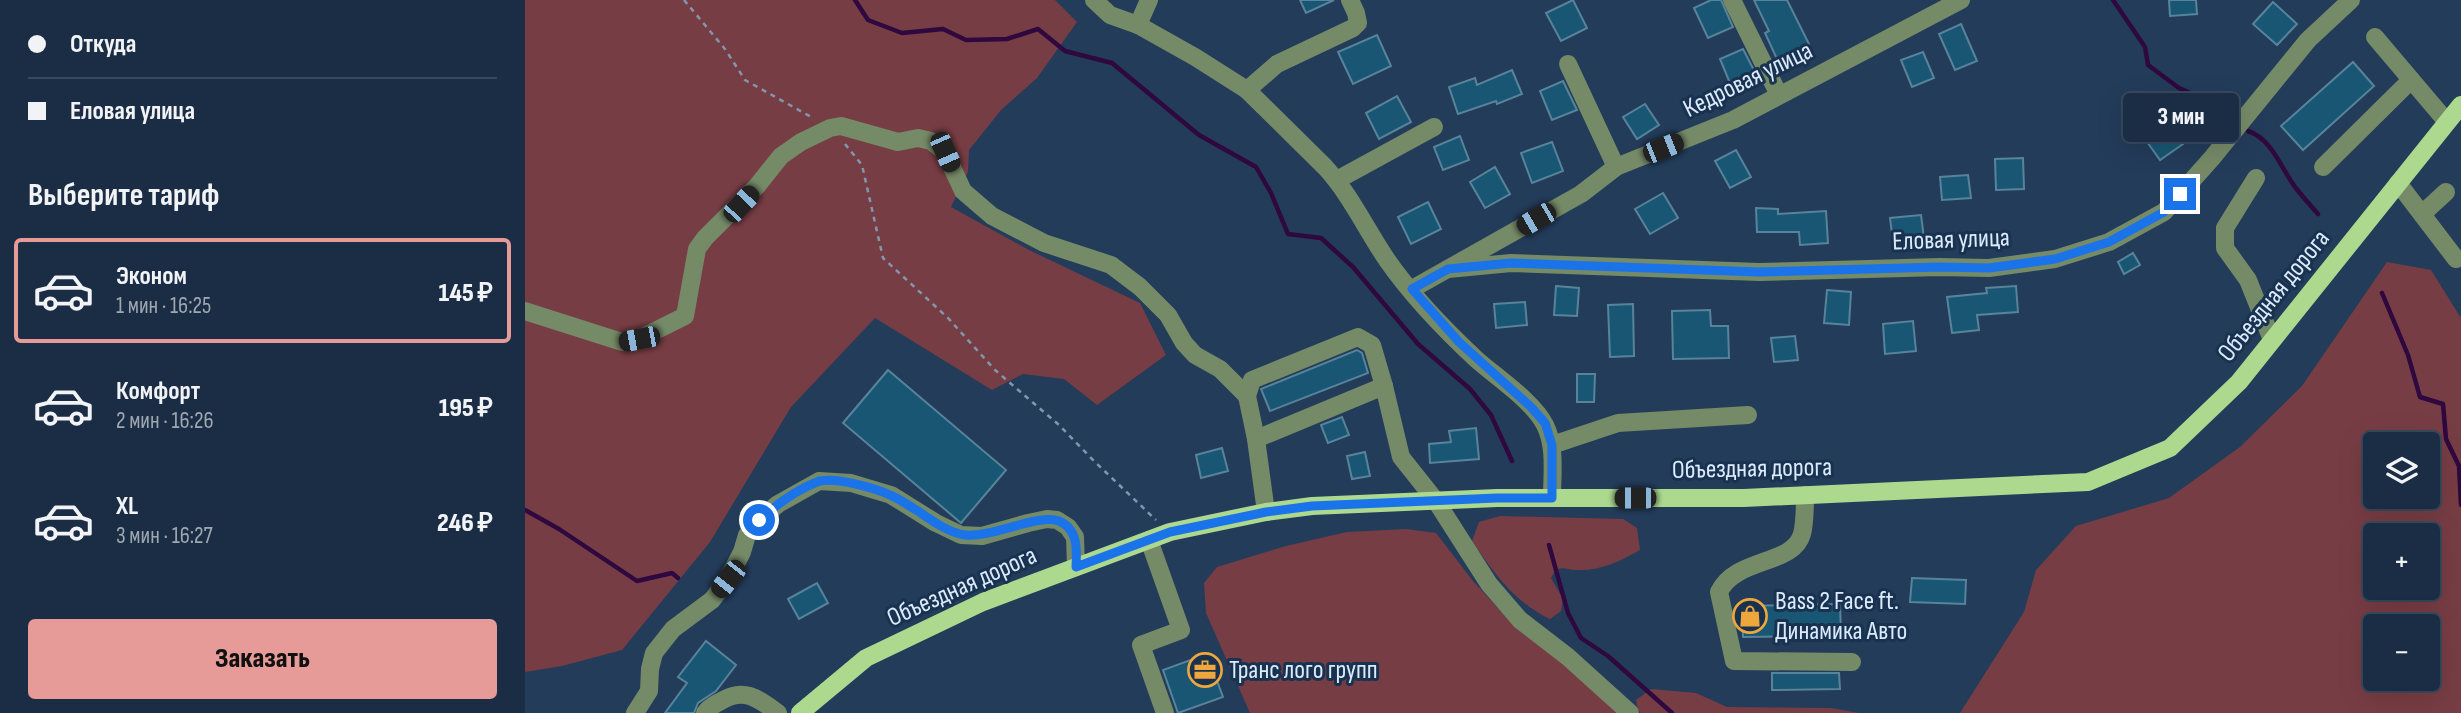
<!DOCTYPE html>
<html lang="ru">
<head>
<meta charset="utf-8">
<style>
  body { margin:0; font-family:"Sofia Sans Condensed",sans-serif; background:#23354b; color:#f1f3f6; height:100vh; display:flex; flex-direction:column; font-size:26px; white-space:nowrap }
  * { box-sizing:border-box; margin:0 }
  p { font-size:23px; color:#9fa8b2 }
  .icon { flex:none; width:38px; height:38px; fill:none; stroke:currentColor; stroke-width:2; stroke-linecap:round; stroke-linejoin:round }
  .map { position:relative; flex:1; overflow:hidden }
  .side { display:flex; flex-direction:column; background:#1a2d44; width:525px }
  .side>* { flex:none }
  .hud { display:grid; align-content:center; height:154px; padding:0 28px; background:#1a2d44 }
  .buttons { position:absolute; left:1838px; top:432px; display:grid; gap:14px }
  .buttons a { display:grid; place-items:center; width:77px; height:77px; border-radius:7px; background:#1a2d44; box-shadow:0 7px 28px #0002,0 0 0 2px #38495d; font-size:35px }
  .end { position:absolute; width:32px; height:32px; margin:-16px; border:9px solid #1a73e8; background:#fff; box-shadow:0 0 0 4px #fff }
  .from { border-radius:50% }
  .bubble { position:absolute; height:49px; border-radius:7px; background:#1a2d44; box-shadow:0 7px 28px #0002,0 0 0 2px #38495d; font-size:23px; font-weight:800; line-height:49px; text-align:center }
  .car { position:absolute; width:21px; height:42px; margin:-21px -10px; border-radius:9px; box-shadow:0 0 5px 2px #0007; background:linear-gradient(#222 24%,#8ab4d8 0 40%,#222 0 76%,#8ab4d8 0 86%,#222 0) }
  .hud b { display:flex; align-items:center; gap:24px; height:66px; font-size:26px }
  .hud b+b { border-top:2px solid #38495d }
  .hud i { width:18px; height:18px; background:#f1f3f6 }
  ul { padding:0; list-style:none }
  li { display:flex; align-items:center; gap:21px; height:105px; margin:0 14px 10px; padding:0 14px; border:4px solid transparent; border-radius:7px }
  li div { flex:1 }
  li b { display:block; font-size:26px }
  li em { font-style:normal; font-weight:800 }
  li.current { border-color:#e69b98 }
  li>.icon { width:63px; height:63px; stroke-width:1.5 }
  h2 { padding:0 28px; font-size:32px; line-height:84px }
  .action { display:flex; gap:14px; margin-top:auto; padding:14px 28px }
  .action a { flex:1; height:80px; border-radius:7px; background:#e69b98; color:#111; font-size:28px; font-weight:800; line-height:80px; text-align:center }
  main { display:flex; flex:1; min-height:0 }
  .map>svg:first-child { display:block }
</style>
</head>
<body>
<main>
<section class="side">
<div class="hud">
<b><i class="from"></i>Откуда</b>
<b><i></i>Еловая улица</b>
</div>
<h2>Выберите тариф</h2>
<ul>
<li class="current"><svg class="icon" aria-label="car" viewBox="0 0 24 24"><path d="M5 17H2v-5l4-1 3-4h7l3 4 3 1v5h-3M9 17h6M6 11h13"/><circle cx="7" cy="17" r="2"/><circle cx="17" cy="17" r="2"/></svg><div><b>Эконом</b><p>1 мин · 16:25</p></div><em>145 ₽</em></li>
<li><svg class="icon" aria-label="car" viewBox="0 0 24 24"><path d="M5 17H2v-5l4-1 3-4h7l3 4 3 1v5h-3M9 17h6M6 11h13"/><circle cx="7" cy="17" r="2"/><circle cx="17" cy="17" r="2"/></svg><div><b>Комфорт</b><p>2 мин · 16:26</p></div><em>195 ₽</em></li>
<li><svg class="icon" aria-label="car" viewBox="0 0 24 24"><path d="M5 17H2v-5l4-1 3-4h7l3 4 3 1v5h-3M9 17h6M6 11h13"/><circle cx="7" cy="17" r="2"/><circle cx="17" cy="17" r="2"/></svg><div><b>XL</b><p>3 мин · 16:27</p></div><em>246 ₽</em></li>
</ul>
<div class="action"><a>Заказать</a></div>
</section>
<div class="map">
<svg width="1936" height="713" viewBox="0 0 1936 713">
  <rect width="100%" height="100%" fill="#233c5a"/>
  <!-- green -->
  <g fill="#773d44" fill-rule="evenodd">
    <polygon points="0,0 530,0 552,22 512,78 476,110 444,150 443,172 426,207 504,250 615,303 641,355 572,405 539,379 498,374 467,390 350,318 266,407 185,542 97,650 37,666 0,672"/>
    <path d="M1862,262L1906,270L1936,318V713H1435L1499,612L1511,570L1551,526L1644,498L1715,447L1777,386ZM1850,444H1902V497H1850ZM1850,536H1902V588H1850ZM1850,626H1902V679H1850Z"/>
    <path d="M975,516L1098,519L1112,528L1115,550C1096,561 1075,571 1052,570C1043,570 1039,566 1030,570L1026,578L1038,599L1036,611L1025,619C990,603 968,572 947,541L954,522Z"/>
    <polygon points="881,529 911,533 948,581 992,629 1056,675 1094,713 725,713 681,613 679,583 692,567 761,546 822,532"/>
    <polygon points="1126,689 1171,693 1202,707 1306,708 1334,713 1116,713 1113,710 1111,700"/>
  </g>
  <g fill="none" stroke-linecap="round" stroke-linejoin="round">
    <!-- stream -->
    <g stroke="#2f0840" stroke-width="4.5">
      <polyline points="330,0 343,20 377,33 418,29 441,40 482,39 513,29 540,51 587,63 674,135 731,167 746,193 763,234 796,238 828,267 893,344 945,389 966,415 987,461"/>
      <polyline points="1588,0 1620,47 1623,65 1654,88 1681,100"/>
      <path d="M1723,131C1747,139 1756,168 1770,187C1777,196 1785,205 1793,214"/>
      <polyline points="1857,293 1883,355 1895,397 1918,404 1921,439 1934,466 1936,505"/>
      <polyline points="0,510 34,529 112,581 147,573 153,578"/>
      <polyline points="1024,545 1043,613 1056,638 1083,656 1147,713"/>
    </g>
  </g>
  <!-- building -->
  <g fill="#185673" stroke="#58839b" stroke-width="2">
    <polygon points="775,0 809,0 781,13"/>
    <polygon points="1048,0 1062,28 1036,41 1021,13"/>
    <polygon points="1186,0 1196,0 1208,27 1183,38 1169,8"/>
    <polygon points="1229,0 1262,0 1284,44 1252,59 1240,33 1244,31"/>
    <polygon points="1644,0 1671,0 1672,14 1645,16"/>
    <polygon points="1748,2 1772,24 1752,45 1728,24"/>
    <polygon points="1436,24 1452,61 1430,70 1414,34"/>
    <polygon points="852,35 866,66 828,84 813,52"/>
    <polygon points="1218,49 1235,82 1209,93 1195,59"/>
    <polygon points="1398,52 1409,78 1387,87 1376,60"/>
    <polygon points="1828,62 1849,86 1778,150 1756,126"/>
    <polygon points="987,70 997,94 972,104 971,101 933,114 924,87 950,78 952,85"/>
    <polygon points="1038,81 1052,110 1027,120 1015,91"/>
    <polygon points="872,96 886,122 854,139 841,113"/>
    <polygon points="1120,104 1134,125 1112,139 1098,117"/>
    <polygon points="1643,122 1658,144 1635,160 1620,139"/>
    <polygon points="935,136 944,160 918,170 909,147"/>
    <polygon points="1027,142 1038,171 1007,183 996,153"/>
    <polygon points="1211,150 1226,177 1205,188 1190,161"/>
    <polygon points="1498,158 1499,189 1471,190 1470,159"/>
    <polygon points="970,167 985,194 960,208 945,182"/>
    <polygon points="1443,175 1446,198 1417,200 1415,177"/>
    <polygon points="1138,193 1153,218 1125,234 1110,209"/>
    <polygon points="903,202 916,229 886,244 873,217"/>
    <polygon points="1231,208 1253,209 1253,214 1301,211 1303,243 1275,245 1274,232 1232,232"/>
    <polygon points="1396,215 1399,238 1368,242 1365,218"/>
    <polygon points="1608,253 1615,265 1599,274 1593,262"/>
    <polygon points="1031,286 1054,288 1052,316 1029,315"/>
    <polygon points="1491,286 1493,312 1452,315 1454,330 1427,333 1422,297 1462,293 1461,288"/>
    <polygon points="1302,290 1326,292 1324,325 1299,323"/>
    <polygon points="1000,302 1002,325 971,328 969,304"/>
    <polygon points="1108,304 1109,356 1085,357 1083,305"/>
    <polygon points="1185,310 1186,326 1203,326 1204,358 1148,359 1147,311"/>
    <polygon points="1388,321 1391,351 1360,354 1358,324"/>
    <polygon points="1270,336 1273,360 1249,362 1246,338"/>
    <polygon points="832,350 837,353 843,373 745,411 736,389"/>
    <polygon points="363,370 481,470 436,523 318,423"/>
    <polygon points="1052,374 1070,374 1069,402 1052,402"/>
    <polygon points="817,417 824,435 803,443 796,425"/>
    <polygon points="951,428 954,459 905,463 904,444 926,442 924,431"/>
    <polygon points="697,448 703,471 676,478 671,455"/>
    <polygon points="840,452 845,476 827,479 822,456"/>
    <polygon points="1387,578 1441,580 1440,604 1385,602"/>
    <polygon points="292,583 303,603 274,619 263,599"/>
    <polygon points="1315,604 1316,636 1218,637 1217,606"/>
    <polygon points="181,641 211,665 191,691 173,703 169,713 140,713 162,683 153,677"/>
    <polygon points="682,654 698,697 653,713 638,670"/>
    <polygon points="1247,673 1314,673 1315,689 1247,690"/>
  </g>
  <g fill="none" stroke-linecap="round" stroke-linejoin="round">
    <!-- path -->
    <g stroke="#8297ae" stroke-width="2.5" stroke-dasharray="5 5" stroke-linecap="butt">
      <polyline points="159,0 200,49 220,80 288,118"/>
      <polyline points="320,144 337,165 358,258 423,318 470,370 534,425 569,461 631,520"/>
    </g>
    <!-- minor -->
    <g stroke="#758a67" stroke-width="18">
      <path d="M569,0L585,15L613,25L670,57L722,90L800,167C825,194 841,229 862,260C885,293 921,331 951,359C971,377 1008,401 1020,425C1031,447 1027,474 1027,498"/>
      <polyline points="1207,0 1254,95"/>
      <polyline points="613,25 624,0"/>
      <polyline points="1850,37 1922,122"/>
      <polyline points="1043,64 1091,167"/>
      <polyline points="722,90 752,64 828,28 833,23 831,13 825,0"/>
      <polyline points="1798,167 1886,80"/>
      <polyline points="1731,178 1700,228 1700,248 1723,280 1747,340"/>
      <polyline points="812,180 909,127"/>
      <polyline points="1873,183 1931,259"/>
      <polyline points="1897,214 1921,192"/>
      <polyline points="923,269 986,263 1234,272 1415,267 1464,268 1530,259 1584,242 1639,212 1687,158 1783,40 1826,0"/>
      <polyline points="887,289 1056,194 1091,167 1208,120 1436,0"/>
      <polyline points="0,311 97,342 114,339 160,316 172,249 180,238 232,186 256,156 276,142 305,128 316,126 373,142 393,138 406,141 420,152 438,191 467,216 519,243 586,265 615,287 643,315 659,343 670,355 695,369 722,396"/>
      <polyline points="731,439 722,396 727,380 833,337 847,345 859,386"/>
      <polyline points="1027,445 1093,423 1223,415"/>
      <path d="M1280,495C1280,508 1280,522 1277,534C1268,566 1211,557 1194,592L1209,661L1327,662"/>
      <polyline points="741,512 731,439 859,386 876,457 911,501 964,584 995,620 1043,657 1105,713"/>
      <polyline points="624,540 656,630 616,645 640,713"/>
      <polyline points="110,713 124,691 125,669 129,653 148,629 187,600 203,579 217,552 222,535 234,520 253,504 294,481 326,483 366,495 411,523 436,535 457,536 503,523 522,519 532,520 543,527 550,537 551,567"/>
      <path d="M180,713C185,706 191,704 198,700C220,687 235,700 253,713"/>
    </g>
    <!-- major -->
    <polyline stroke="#add98f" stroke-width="18" points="275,713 341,658 458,602 645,532 741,512 787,506 972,498 1219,498 1563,482 1645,448 1714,382 1936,105"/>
  </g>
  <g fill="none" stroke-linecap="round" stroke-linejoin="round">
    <!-- route -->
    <path stroke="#1a73e8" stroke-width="9" d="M234,520C251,505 271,490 292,482C308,476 350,488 365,495C375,499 384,506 393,511C406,520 424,533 440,535C467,538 514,513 534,521C553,529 552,549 551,567L645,532L741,512L787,506L972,498H1027V445L1020,423L1006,407L934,342L887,289L923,269L986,263L1234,272L1415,267L1464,268L1530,259L1584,242L1639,212L1655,194"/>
  </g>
  <!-- icons -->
  <defs>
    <g id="shop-ring" transform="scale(1.75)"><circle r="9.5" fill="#19324f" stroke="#eea73d" stroke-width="1.5"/><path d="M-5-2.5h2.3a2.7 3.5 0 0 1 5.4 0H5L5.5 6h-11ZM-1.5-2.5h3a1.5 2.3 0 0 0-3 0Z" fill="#eea73d"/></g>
    <g id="office-ring" transform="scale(1.75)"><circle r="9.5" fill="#19324f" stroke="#eea73d" stroke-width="1.5"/><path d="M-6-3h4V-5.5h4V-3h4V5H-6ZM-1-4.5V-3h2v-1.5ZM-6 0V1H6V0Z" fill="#eea73d"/></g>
  </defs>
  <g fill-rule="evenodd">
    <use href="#shop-ring" x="1225" y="616"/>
    <use href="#office-ring" x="680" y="670"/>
  </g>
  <g text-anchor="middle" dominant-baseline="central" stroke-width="6" stroke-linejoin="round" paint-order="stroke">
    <!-- street labels -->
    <g font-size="26" fill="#dbebfd" stroke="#19324f">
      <text transform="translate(1223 80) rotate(-26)">Кедровая улица</text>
      <text transform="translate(1426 240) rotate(-2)">Еловая улица</text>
      <text transform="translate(1749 296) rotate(-51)">Объездная дорога</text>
      <text transform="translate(1227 469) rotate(-1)">Объездная дорога</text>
      <text transform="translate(437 587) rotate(-24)">Объездная дорога</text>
    </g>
    <!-- poi labels -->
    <g font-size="26" fill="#dbebfd" stroke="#19324f" text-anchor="start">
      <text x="1250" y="601">Bass 2 Face ft.<tspan x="1250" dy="30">Динамика Авто</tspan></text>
      <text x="704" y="670">Транс лого групп</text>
    </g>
  </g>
</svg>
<div class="buttons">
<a><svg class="icon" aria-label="layers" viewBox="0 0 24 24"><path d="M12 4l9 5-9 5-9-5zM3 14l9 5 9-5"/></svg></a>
<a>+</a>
<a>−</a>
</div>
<i class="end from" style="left:234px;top:520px"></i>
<i class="end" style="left:1655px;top:194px"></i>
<div class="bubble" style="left:1598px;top:93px;width:116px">3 мин</div>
<i class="car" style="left:1138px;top:148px;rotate:68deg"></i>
<i class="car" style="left:420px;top:152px;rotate:156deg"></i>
<i class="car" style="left:216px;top:204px;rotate:43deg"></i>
<i class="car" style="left:1011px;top:219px;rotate:240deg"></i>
<i class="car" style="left:114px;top:339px;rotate:259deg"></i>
<i class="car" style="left:1110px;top:498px;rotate:270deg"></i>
<i class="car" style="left:203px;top:579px;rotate:218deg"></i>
</div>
</main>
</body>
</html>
